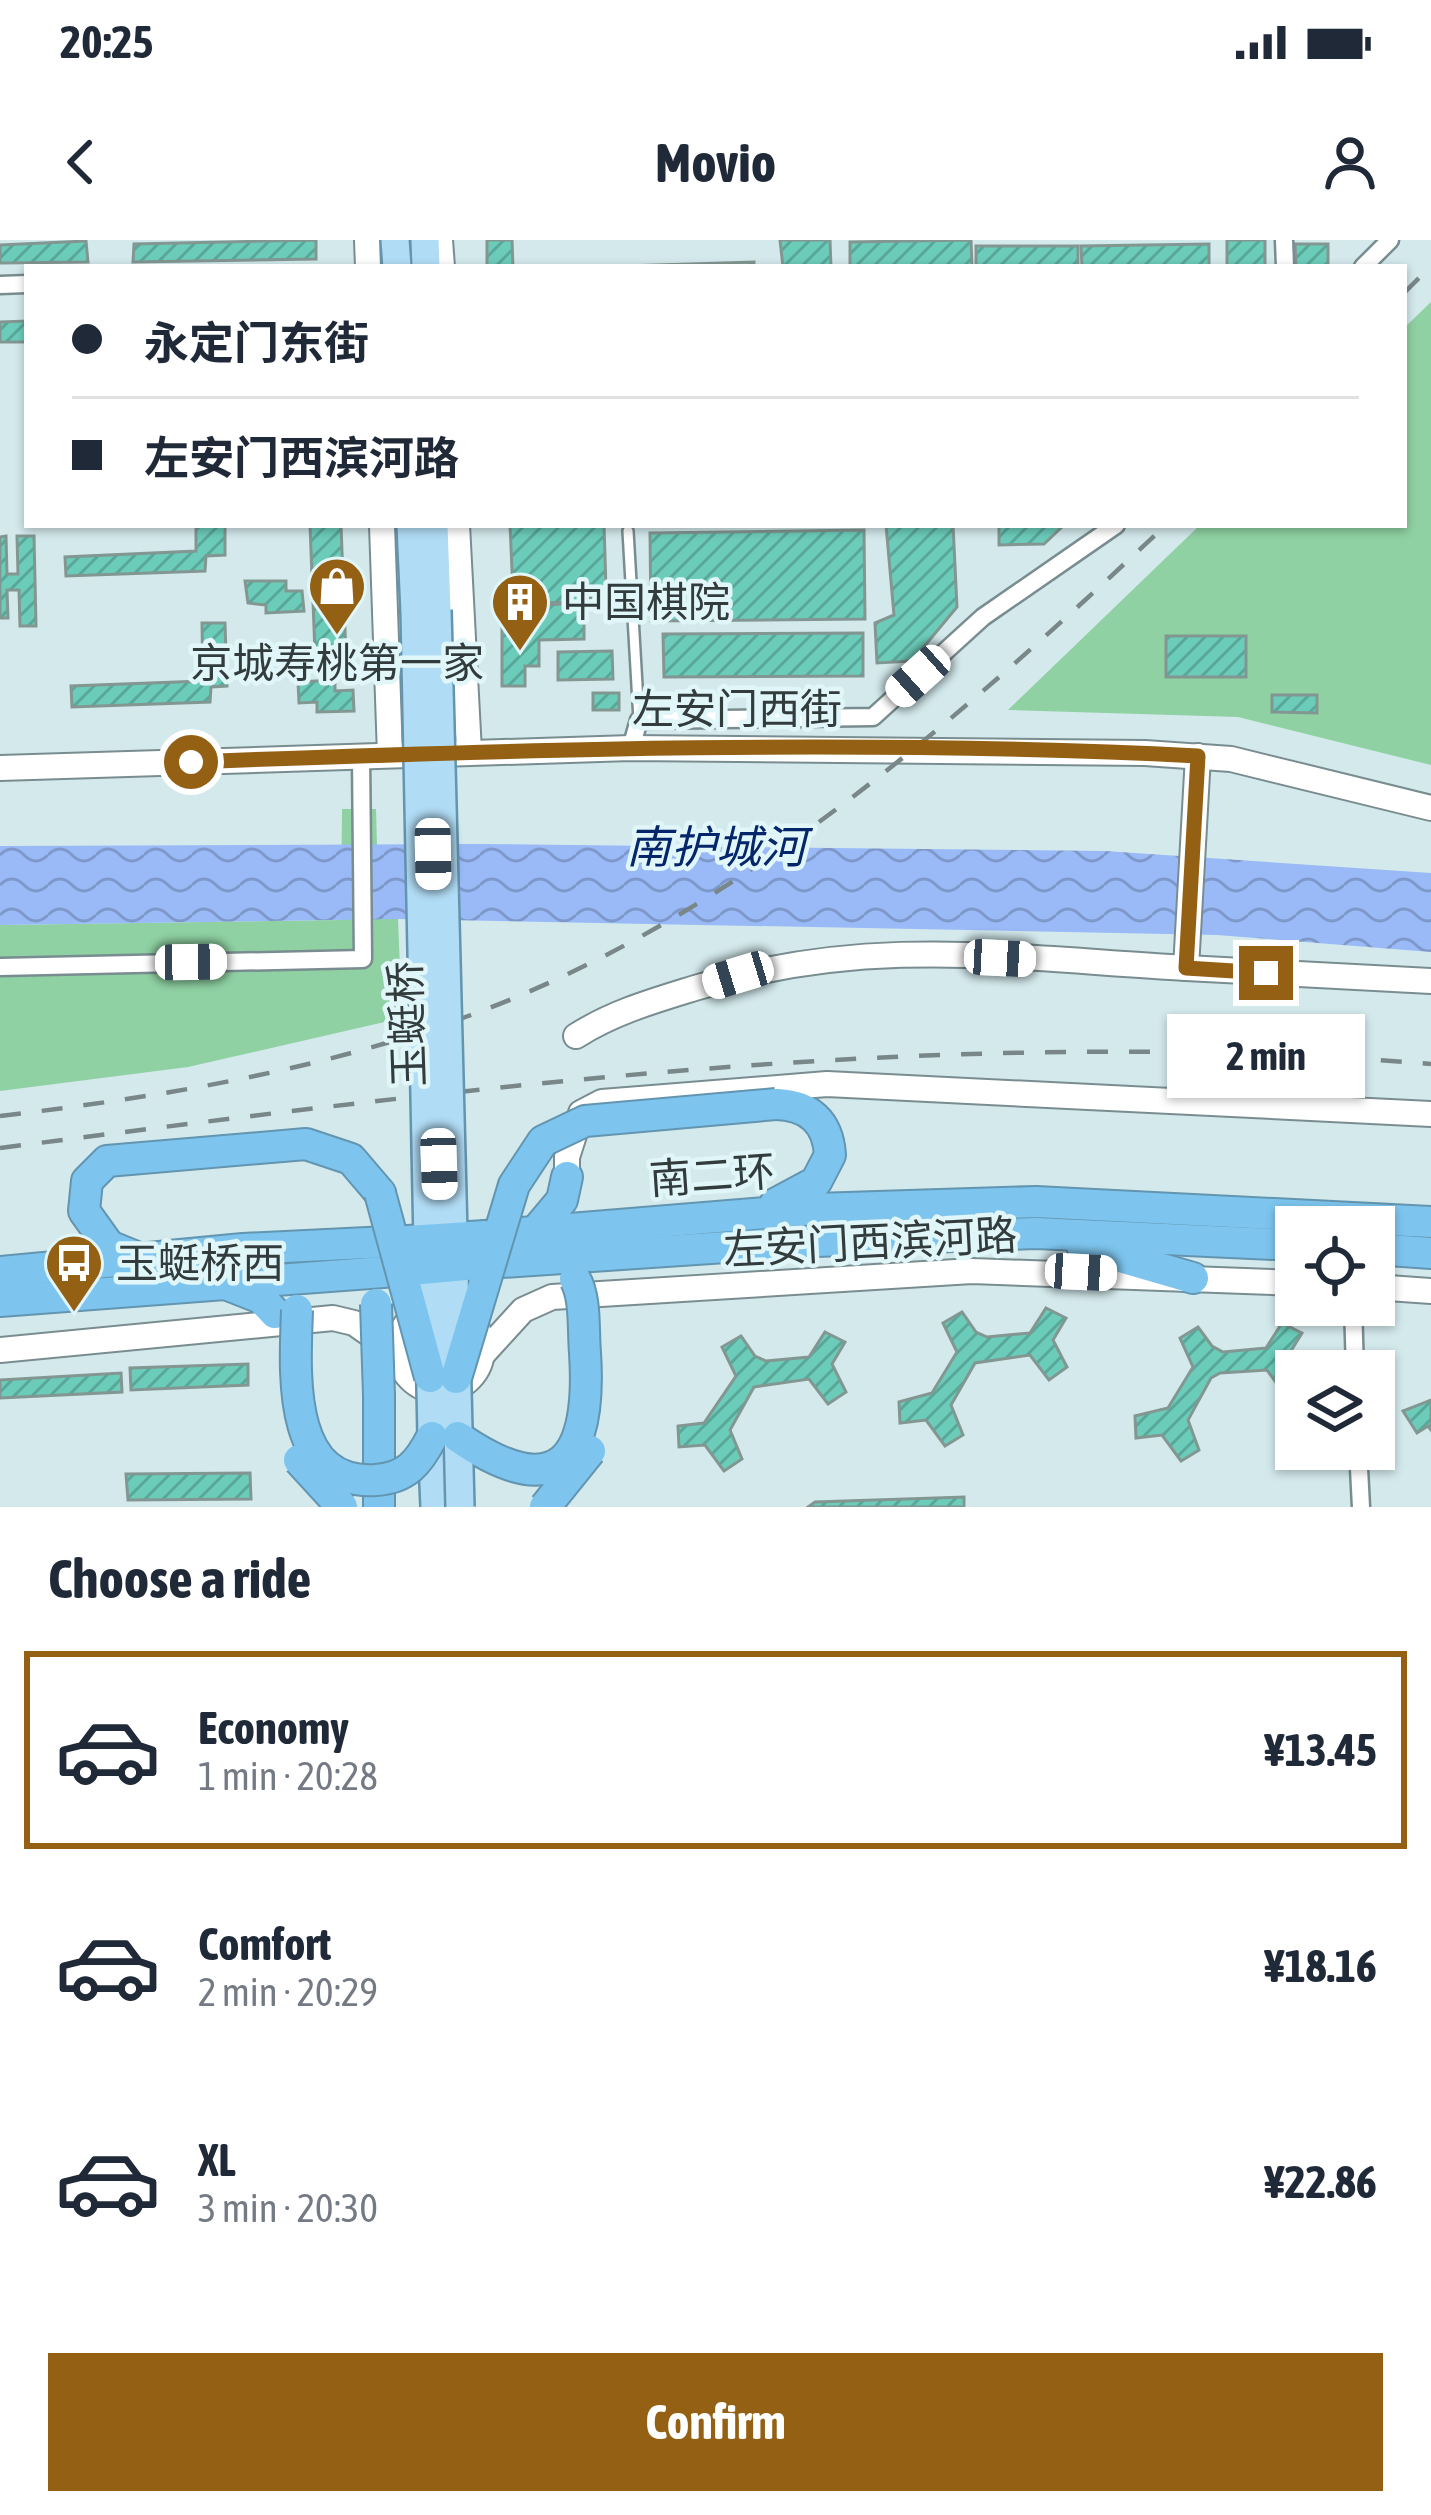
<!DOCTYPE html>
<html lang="en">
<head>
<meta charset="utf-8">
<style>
  body { margin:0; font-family:"Asap Condensed","Noto Sans SC",sans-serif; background:#f6f6f7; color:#1f2937; height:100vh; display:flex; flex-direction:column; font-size:45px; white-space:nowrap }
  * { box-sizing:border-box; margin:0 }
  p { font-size:39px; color:#747a83 }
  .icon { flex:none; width:66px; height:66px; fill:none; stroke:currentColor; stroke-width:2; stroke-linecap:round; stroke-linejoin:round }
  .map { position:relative; height:1267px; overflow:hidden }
  .side { display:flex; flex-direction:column; background:#fff; flex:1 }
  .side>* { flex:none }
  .hud { position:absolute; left:24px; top:24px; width:1383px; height:264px; border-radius:0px; box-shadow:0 3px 9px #0004; display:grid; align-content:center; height:264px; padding:0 48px; background:#fff }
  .tools { position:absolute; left:1275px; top:966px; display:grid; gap:24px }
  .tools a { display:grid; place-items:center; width:120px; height:120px; border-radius:0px; background:#fff; box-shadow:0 3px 9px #0004; font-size:60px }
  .end { position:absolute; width:54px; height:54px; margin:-27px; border:15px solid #946013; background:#fff; box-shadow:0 0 0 6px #fff }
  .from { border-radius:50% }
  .bubble { position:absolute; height:84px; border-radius:0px; background:#fff; box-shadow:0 3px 9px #0004; font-size:39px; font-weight:700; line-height:84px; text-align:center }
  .car { position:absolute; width:36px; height:72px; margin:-36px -18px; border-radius:15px; box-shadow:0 0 9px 3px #0007; background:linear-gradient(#fff 24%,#345 0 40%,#fff 0 76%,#345 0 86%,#fff 0) }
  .hud b { display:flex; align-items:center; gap:42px; height:114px; font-size:45px }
  .hud b+b { border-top:3px solid #e0e1e3 }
  .hud i { width:30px; height:30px; background:#1f2937 }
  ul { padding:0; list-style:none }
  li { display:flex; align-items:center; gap:36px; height:198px; margin:0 24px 18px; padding:0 24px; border:6px solid transparent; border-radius:0px }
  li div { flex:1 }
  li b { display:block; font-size:45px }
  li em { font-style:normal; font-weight:700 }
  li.on { border-color:#946013 }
  li>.icon { width:108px; height:108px; stroke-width:1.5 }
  h2 { padding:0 48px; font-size:54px; line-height:144px }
  .cta { display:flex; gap:24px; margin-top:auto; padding:24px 48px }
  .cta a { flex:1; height:138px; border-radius:0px; background:#946013; color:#fff; font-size:48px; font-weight:700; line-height:138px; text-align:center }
  .status { display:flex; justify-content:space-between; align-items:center; height:84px; padding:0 60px; background:#fff; direction:ltr }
  .status svg { height:33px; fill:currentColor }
  header { display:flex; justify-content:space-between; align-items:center; height:156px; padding:0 48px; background:#fff; font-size:54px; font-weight:700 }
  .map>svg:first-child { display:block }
</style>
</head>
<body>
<div class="status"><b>20:25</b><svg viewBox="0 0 49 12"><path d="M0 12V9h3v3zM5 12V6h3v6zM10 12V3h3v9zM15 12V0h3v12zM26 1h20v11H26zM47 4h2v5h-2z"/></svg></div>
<header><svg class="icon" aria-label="back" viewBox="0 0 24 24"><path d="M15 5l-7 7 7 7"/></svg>Movio<svg class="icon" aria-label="person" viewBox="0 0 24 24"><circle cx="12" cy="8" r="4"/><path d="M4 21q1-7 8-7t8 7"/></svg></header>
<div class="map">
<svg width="1431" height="1267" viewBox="0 0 1431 1267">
  <defs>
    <pattern id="water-waves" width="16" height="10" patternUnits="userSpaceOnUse" patternTransform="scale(3)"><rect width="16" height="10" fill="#99baf7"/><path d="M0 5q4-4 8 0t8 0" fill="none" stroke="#7d98c9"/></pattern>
    <pattern id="building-hatch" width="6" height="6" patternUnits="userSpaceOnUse" patternTransform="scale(3)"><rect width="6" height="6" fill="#6cccba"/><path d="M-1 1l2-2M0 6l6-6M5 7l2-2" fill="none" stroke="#59a798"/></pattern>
  </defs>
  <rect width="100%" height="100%" fill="#d3e9ec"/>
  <!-- green -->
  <g fill="#8fd1a2">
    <polygon points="1431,62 1431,525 1238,477 1008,470 1200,285 1404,285 1404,88"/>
    <polygon points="342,569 376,569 379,679 398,679 402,778 188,827 0,851 0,685 341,680"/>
  </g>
  <!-- water -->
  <polygon fill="url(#water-waves)" points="478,604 1105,611 1431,633 1431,712 1217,695 398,679 0,685 0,606"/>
  <!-- building -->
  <g fill="url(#building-hatch)" stroke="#839792" stroke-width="3">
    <polygon points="316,0 316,19 133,22 134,4"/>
    <polygon points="487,0 512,0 513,27 487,27"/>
    <polygon points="780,0 830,0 831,27 783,27"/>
    <polygon points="971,0 972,27 850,27 850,2"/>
    <rect x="1227" y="0" width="38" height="27"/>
    <polygon points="86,1 88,22 0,23 0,5"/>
    <polygon points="1209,4 1209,27 1082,27 1081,6"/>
    <polygon points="1295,4 1328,4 1328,26 1296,26"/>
    <rect x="976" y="6" width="102" height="21"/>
    <polygon points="754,22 754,27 591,27"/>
    <polygon points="27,81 27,102 0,102 0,82"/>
    <polygon points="196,285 225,285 225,315 206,316 205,331 66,336 65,317 196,311"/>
    <polygon points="310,285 341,285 346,416 315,413"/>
    <polygon points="510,285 604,285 606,348 584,362 527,363 513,352"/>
    <polygon points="886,285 953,285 957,367 912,421 877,423 875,383 894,375"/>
    <polygon points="999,285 1064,285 1044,304 999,305"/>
    <polygon points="864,290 865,379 651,381 650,293"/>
    <polygon points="6,296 7,334 18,334 17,296 34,296 36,386 20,386 19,350 7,350 8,378 0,378 0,297"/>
    <polygon points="245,341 286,341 286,351 302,351 304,371 266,373 266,365 248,363"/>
    <polygon points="584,362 584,399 539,400 539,426 525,426 525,446 502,446 502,369"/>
    <polygon points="202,383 225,383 227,446 211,447 210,462 72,467 71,446 203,441"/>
    <polygon points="863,393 863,436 664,437 663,394"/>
    <rect x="1166" y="396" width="80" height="41"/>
    <polygon points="612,411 613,439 558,440 558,412"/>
    <polygon points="335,440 335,451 353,450 354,471 317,472 317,462 299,463 298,442"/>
    <rect x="593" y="453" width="26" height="17"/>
    <polygon points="1272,455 1317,455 1317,473 1272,472"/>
    <polygon points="1046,1068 1066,1078 1053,1100 1067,1127 1049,1140 1030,1115 975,1123 951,1165 963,1195 945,1206 926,1180 900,1183 899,1162 932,1153 957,1112 943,1083 962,1072 976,1092 987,1097 1030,1093"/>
    <polygon points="1282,1083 1302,1093 1289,1114 1296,1147 1285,1155 1267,1130 1220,1133 1211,1138 1188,1180 1199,1210 1181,1221 1162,1195 1136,1198 1135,1176 1168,1168 1193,1127 1180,1098 1198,1087 1212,1106 1223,1112 1266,1108"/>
    <polygon points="825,1092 845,1102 832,1124 846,1152 828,1164 809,1139 754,1147 730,1190 742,1219 724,1231 705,1205 679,1207 678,1186 704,1183 736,1136 722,1107 741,1096 755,1116 766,1121 809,1117"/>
    <polygon points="248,1124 248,1145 131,1150 130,1128"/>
    <polygon points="121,1133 122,1152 0,1158 0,1140"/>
    <polygon points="1431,1160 1431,1190 1428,1186 1417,1193 1403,1171"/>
    <polygon points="250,1233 251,1259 128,1260 126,1234"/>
    <polygon points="964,1257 964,1267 808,1267 815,1262"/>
  </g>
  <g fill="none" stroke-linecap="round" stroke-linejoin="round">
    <!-- lane casing -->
    <g stroke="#798d90" stroke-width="14">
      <polyline id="lane" points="628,291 639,480"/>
    </g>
    <!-- street casing -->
    <g stroke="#798d90" stroke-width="21">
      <g id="street">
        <polyline points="1284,0 1285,27"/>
        <polyline points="1363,27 1390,0"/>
        <polyline points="0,45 27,44"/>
        <polyline points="631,508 639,480 873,477 983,377 1116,285"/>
        <polyline points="0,727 363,719 361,516"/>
        <polyline points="1353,1065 1355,1131"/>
        <polyline points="1358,1209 1361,1267"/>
      </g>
    </g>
    <!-- secondary casing -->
    <g stroke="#798d90" stroke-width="28">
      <g id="secondary">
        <polyline points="367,0 368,27"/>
        <polyline points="440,0 442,27"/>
        <polyline points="382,285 390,515"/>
        <polyline points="457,285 469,512"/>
        <polyline points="1198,516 1186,728 1431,741"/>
        <polyline points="0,528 631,508 1145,513 1231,519 1431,568"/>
        <path d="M576,796C614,772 653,761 695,748C867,695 1011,718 1186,728"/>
        <polyline points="567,937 567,917 581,873 602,862 827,844 1431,874"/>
        <polyline points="1374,1047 1431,1051"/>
        <circle cx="440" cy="1109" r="42"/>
        <polyline points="0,1110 333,1078 354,1083 397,1113"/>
        <polyline points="482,1115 523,1070 552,1057 972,1031 1296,1043"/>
      </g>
    </g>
    <!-- primary casing -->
    <g stroke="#6395b0" stroke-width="32">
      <g id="primary">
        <polyline points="395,0 397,27"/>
        <polyline points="425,0 426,27"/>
        <polyline points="411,285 415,371"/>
        <polyline points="434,285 437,370"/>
        <polyline points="432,1197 435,1267"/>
      </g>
    </g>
    <!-- highway casing -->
    <g stroke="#6395b0" stroke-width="34">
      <g id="highway">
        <path d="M775,964L816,942L830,915C828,882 809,865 776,864"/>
        <polyline points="536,991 562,960 567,937"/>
        <polyline points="485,996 815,969 1036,962 1431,982"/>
        <polyline points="1082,1006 1193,1038"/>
        <polyline points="1374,1009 1431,1013"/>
        <polyline points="141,1019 109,1006 84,971 87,941 107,921 306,904 351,919 380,953"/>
        <polyline points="488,1023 816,1001 1036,993 1296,1005"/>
        <polyline points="0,1032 243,1009 408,1001"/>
        <polyline points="228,1045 261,1058 275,1073"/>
        <polyline points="0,1061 410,1030"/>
        <polyline points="379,1156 379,1267"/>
      </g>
    </g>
    <!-- lane -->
    <use href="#lane" stroke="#fff" stroke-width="9"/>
    <!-- street -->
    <use href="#street" stroke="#fff" stroke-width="16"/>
    <!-- secondary -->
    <use href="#secondary" stroke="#fff" stroke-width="24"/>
    <!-- primary -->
    <use href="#primary" stroke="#b1dcf5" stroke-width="27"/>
    <!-- highway -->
    <use href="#highway" stroke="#7dc5ee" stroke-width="30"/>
    <!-- rail -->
    <g stroke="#798789" stroke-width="4.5" stroke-dasharray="21 21" stroke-linecap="butt">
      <polyline points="1404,53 1431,26"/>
      <path d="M0,876C160,857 319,831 471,775C740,675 960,478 1166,285"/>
      <path d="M0,908C481,846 944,785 1431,824"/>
    </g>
    <!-- primary-bridge casing -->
    <g stroke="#6395b0" stroke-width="32" stroke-linecap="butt">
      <g id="primary-bridge">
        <polyline points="437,370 460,1267"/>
        <polyline points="415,371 432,1197"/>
      </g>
    </g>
    <!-- highway-bridge casing -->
    <g stroke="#6395b0" stroke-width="34" stroke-linecap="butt">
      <g id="highway-bridge">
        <polyline points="380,953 430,1137"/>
        <polyline points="408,1001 485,996"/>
        <polyline points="410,1030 488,1023"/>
        <polyline points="376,1064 379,1156"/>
        <path d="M297,1070C295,1132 286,1246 376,1240C407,1238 419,1222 432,1197"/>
        <polyline points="456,1138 514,945 543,901 585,881 776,864"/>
        <path d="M458,1197C559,1267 592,1218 585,1113C583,1090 586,1058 575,1039"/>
        <polyline points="299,1220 342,1267"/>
        <polyline points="545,1267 590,1211"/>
      </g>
    </g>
    <!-- primary-bridge -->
    <use href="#primary-bridge" stroke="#b1dcf5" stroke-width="27"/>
    <!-- highway-bridge -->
    <use href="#highway-bridge" stroke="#7dc5ee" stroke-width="30"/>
  </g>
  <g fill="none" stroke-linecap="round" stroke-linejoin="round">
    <!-- route -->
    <path stroke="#946013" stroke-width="15" d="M191,522C527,509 863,499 1198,516L1186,728L1266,733"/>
  </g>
  <!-- icons -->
  <defs>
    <g id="shop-pin" transform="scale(3)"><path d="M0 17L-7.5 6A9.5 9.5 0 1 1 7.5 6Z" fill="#946013" stroke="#e0f6f9"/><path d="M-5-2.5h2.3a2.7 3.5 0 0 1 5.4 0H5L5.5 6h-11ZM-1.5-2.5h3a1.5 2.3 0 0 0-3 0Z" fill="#fff"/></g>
    <g id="building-pin" transform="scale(3)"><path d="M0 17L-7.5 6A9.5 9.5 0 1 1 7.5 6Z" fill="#946013" stroke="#e0f6f9"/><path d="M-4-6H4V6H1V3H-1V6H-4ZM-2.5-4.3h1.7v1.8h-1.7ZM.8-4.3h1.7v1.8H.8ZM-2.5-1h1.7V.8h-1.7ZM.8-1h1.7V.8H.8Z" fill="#fff"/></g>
    <g id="bus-pin" transform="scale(3)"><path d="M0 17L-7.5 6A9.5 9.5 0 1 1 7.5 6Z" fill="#946013" stroke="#e0f6f9"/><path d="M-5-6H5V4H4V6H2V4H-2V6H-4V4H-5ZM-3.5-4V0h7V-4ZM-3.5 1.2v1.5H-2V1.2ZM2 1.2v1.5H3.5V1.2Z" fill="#fff"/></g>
  </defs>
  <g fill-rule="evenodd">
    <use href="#shop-pin" x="337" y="346"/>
    <use href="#building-pin" x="520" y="362"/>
    <use href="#bus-pin" x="74" y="1023"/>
  </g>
  <g text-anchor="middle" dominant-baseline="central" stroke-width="9" stroke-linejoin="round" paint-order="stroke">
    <!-- poi labels -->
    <g font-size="42" fill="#333c3d" stroke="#e0f6f9" text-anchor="start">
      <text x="562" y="362">中国棋院</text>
      <text x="337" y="423" text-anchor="middle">京城寿桃第一家</text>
      <text x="116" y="1023">玉蜓桥西</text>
    </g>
    <!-- street labels -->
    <g font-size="42" fill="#333c3d" stroke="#e0f6f9">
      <text x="737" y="469">左安门西街</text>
      <text transform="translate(407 784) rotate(-92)">玉蜓桥</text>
      <text transform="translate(712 935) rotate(-4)">南二环</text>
      <text transform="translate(870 1002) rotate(-3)">左安门西滨河路</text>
    </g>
    <!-- water labels -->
    <g font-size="45" font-style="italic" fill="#06266b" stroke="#e0f6f9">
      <text x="716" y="607">南护城河</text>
    </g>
  </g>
</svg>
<div class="tools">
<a><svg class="icon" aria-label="locate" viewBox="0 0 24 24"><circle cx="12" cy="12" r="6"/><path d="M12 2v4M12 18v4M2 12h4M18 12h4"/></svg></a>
<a><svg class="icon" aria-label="layers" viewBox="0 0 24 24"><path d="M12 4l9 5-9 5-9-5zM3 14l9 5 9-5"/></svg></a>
</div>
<i class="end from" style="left:191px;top:522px"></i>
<i class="end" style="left:1266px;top:733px"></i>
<div class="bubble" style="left:1167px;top:774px;width:198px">2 min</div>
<i class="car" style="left:918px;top:436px;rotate:228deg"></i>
<i class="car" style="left:433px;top:614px;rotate:179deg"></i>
<i class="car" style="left:1000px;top:718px;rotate:93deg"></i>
<i class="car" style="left:191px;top:722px;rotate:89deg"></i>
<i class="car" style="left:738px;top:735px;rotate:253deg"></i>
<i class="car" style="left:439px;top:924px;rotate:178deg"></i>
<i class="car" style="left:1081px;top:1032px;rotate:93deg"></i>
<div class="hud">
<b><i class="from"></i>永定门东街</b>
<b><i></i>左安门西滨河路</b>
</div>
</div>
<section class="side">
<h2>Choose a ride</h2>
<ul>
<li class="on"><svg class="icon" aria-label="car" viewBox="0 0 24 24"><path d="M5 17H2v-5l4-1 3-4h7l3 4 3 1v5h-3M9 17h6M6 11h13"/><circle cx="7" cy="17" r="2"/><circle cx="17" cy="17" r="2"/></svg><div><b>Economy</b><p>1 min · 20:28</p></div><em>¥13.45</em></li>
<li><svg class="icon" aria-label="car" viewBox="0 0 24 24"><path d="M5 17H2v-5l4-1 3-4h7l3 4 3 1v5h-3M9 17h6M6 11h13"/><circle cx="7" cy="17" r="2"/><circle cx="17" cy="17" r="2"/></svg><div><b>Comfort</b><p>2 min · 20:29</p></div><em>¥18.16</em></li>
<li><svg class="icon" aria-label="car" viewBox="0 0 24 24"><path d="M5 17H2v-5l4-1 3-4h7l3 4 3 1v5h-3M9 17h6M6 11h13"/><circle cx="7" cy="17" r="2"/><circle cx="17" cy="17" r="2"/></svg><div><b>XL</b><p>3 min · 20:30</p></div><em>¥22.86</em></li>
</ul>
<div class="cta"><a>Confirm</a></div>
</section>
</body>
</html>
